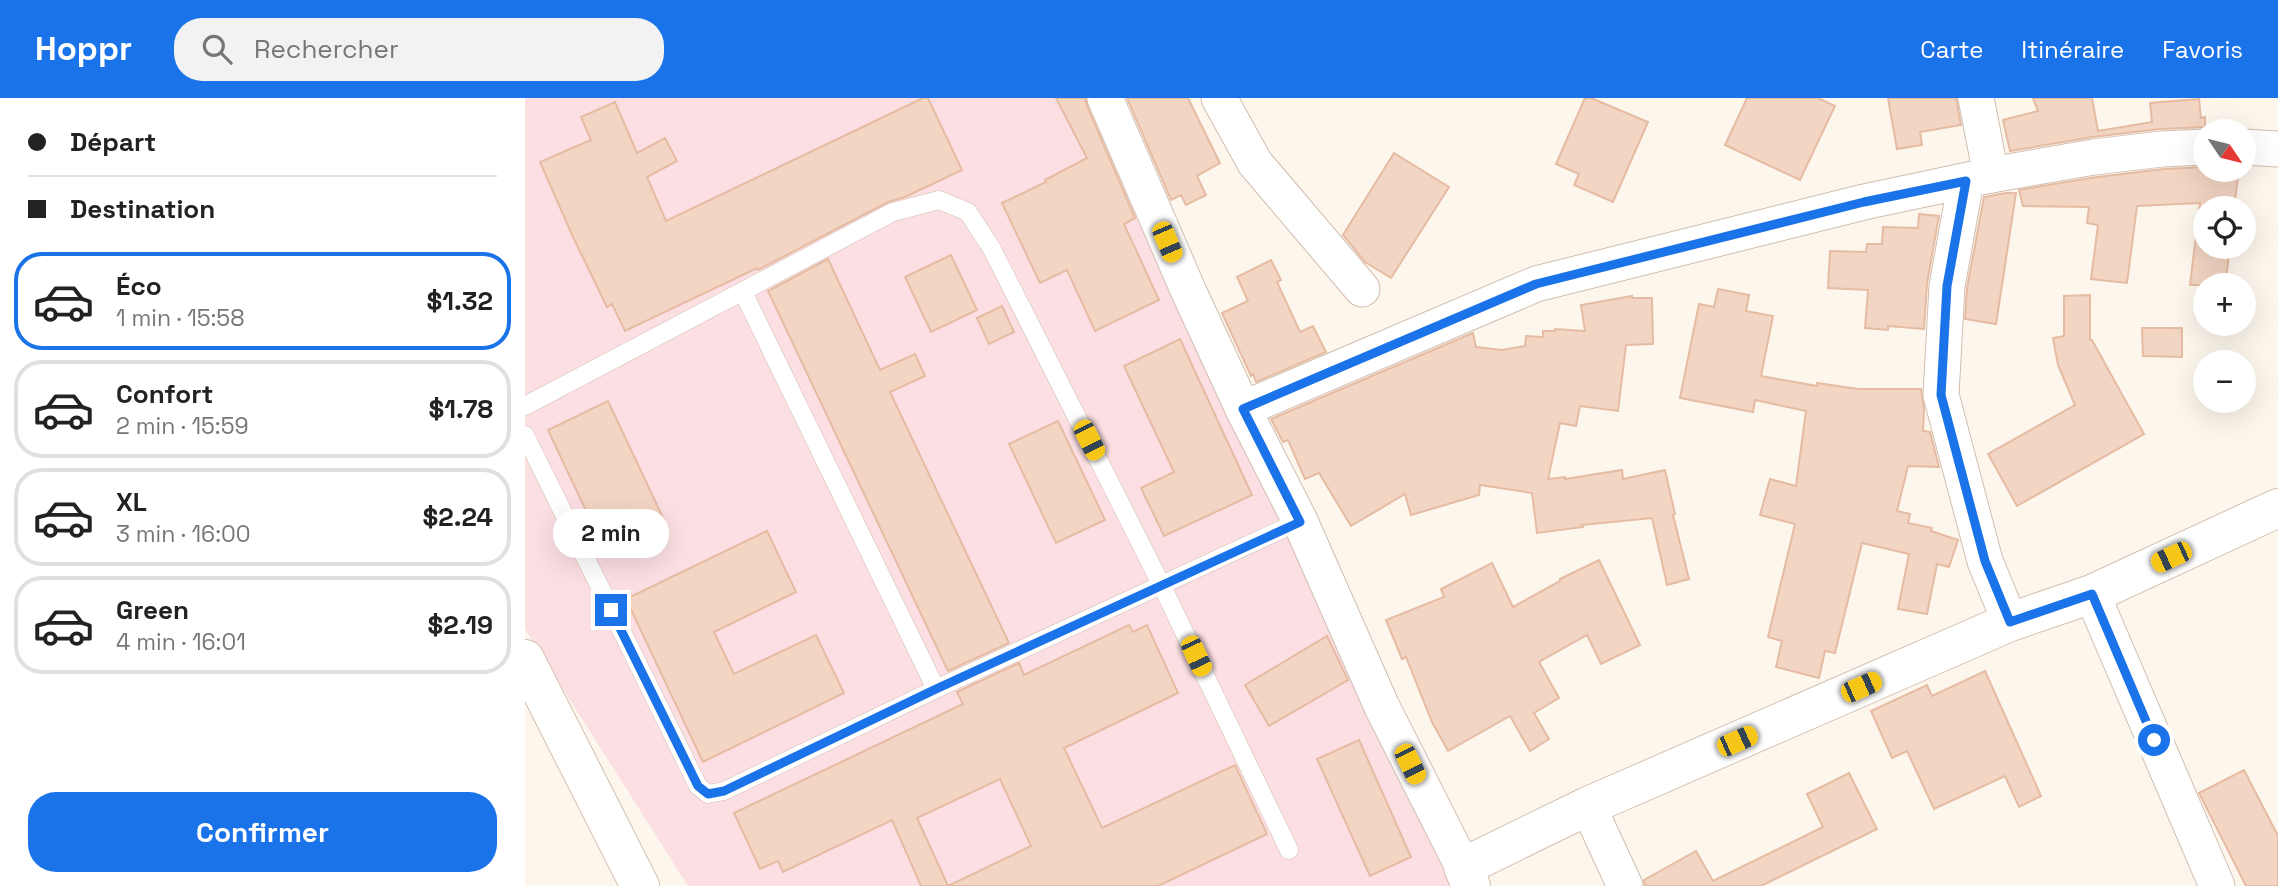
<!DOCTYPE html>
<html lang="fr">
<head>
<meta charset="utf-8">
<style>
  body { margin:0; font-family:"Space Grotesk",sans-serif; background:#f2f2f2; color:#222; height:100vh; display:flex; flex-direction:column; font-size:26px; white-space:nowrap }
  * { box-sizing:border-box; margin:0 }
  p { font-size:23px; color:#767676 }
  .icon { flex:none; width:38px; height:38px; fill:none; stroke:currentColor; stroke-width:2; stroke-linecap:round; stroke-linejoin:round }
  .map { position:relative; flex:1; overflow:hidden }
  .details { display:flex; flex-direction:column; background:#fff; width:525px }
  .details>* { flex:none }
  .banner { display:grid; align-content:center; height:154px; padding:0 28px; background:#fff }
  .needle { width:46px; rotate:125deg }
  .buttons { position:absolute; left:1668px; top:21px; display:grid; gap:14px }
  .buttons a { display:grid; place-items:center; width:63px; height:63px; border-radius:50%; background:#fff; box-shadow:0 7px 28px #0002; font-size:35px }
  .end { position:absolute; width:32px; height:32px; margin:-16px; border:9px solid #1a73e8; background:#fff; box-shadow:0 0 0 4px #fff }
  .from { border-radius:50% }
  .bubble { position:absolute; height:49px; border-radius:24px; background:#fff; box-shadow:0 7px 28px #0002; font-size:23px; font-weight:800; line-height:49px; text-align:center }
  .car { position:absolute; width:21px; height:42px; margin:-21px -10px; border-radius:9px; box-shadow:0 0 5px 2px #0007; background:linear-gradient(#f5c518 24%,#345 0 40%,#f5c518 0 76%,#345 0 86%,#f5c518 0) }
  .banner b { display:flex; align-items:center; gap:24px; height:66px; font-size:26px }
  .banner b+b { border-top:2px solid #e0e0e0 }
  .banner i { width:18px; height:18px; background:#222 }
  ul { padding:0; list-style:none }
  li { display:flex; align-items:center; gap:21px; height:98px; margin:0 14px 10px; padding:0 14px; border:4px solid #e0e0e0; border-radius:28px }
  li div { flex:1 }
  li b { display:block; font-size:26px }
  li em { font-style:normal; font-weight:800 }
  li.selected { border-color:#1a73e8 }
  li>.icon { width:63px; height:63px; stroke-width:1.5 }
  .action { display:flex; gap:14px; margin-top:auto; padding:14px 28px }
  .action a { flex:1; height:80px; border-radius:28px; background:#1a73e8; color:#fff; font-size:28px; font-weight:800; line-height:80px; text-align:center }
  header { display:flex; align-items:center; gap:42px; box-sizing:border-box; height:98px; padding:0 35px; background:#1a73e8; color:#fff }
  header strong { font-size:33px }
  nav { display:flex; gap:38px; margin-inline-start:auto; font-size:24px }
  .search { width:490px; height:63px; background:#f2f2f2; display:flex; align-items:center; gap:18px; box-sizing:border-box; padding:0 24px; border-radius:28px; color:#767676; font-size:26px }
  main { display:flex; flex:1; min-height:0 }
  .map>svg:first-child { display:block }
</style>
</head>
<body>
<header>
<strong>Hoppr</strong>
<div class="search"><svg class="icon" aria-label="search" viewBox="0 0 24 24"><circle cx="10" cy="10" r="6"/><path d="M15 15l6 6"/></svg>Rechercher</div>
<nav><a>Carte</a><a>Itinéraire</a><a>Favoris</a></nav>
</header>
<main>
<section class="details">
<div class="banner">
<b><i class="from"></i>Départ</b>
<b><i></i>Destination</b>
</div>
<ul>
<li class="selected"><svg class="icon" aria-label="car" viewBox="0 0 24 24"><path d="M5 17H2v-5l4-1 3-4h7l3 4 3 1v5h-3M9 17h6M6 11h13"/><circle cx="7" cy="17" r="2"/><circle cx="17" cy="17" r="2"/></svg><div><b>Éco</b><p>1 min · 15:58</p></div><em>$1.32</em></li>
<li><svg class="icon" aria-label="car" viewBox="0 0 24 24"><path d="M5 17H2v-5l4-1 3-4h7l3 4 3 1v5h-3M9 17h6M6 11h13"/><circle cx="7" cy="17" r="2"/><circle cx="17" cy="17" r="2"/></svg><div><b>Confort</b><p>2 min · 15:59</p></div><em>$1.78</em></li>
<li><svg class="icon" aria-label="car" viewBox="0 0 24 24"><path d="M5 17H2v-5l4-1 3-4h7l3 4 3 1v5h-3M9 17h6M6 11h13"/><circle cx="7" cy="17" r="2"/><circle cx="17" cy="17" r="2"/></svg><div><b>XL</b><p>3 min · 16:00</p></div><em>$2.24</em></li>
<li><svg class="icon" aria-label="car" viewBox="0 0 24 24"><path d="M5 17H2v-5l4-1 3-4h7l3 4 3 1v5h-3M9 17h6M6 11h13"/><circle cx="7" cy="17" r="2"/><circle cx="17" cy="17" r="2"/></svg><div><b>Green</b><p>4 min · 16:01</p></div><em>$2.19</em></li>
</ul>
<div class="action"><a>Confirmer</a></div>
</section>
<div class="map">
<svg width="1753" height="788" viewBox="0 0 1753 788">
  <rect width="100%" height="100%" fill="#fdf6ec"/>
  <!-- medical -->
  <polygon fill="#fbdfe3" points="0,0 570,0 957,788 163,788 0,531"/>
  <!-- building -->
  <g fill="#f3d5c3" stroke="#e6bba3" stroke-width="2" fill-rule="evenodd">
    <polygon points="398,0 403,0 437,72 380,99 363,104 233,172 232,170 100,233 87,206 82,209 48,139 15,64 66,42 56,19 90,4 112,55 140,40 152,63 122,79 141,123"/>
    <polygon points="531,0 560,0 562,8 610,120 599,126 634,202 570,233 542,172 515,185 477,105 521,84 520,82 562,60"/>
    <polygon points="602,0 663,0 695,65 672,78 681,97 661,107 656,97 646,102"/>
    <polygon points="1060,0 1066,0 1123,24 1088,104 1049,87 1054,76 1031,66"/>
    <polygon points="1222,0 1293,0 1310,8 1275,82 1200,47"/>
    <polygon points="1363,0 1431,0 1436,27 1395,34 1397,47 1372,51"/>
    <polygon points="1508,0 1567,0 1573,33 1627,24 1625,5 1674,1 1676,20 1680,19 1680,29 1635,31 1567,39 1485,53 1478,22 1513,13"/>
    <polygon points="869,55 924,89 866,180 840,164 818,137"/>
    <polygon points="1680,69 1680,74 1713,79 1709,110 1680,110 1680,149 1705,149 1700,187 1665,187 1675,105 1612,108 1602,185 1566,181 1573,127 1562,125 1564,109 1498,108 1494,92 1572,79 1639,71"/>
    <polygon points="1481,95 1491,95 1471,226 1440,221 1442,190 1459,99"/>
    <polygon points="1394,116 1414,118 1402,185 1399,231 1363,228 1363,232 1340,230 1343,192 1303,190 1305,153 1341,154 1342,146 1357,146 1358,129 1393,130"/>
    <polygon points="426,157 452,212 406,234 380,179"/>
    <polygon points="303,161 355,272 390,256 400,278 365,294 484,545 423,573 243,193"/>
    <polygon points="746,162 756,182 752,184 775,234 788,228 801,254 731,284 728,276 726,278 697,215 723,203 712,179"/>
    <polygon points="1193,191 1224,197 1221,213 1248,218 1236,278 1292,288 1292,285 1333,291 1396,291 1399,311 1398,333 1405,334 1414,369 1383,368 1372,413 1385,416 1383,425 1407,430 1406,433 1433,442 1424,469 1412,466 1402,516 1373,511 1384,456 1337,445 1310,555 1300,553 1294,580 1251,569 1257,543 1243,539 1270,426 1235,417 1245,381 1271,388 1281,313 1230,302 1228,314 1155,300 1174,206 1189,209"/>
    <polygon points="1565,197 1565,242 1567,242 1619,336 1492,408 1463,356 1550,307 1533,267 1528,240 1539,238 1539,198"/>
    <polygon points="1107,198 1107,200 1127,200 1128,246 1101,247 1093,313 1055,308 1051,328 1035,325 1023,381 1040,379 1040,381 1097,372 1098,381 1140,372 1150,416 1148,417 1164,481 1142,487 1127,420 1057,427 1058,429 1012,435 1007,395 955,387 954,397 886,417 880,396 826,428 794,375 780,381 763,342 758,344 746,321 948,235 951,249 977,252 1000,248 1001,238 1018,239 1018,233 1030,233 1030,231 1060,233 1056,207"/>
    <polygon points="477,208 489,234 464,246 452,220"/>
    <polygon points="1617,230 1657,230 1657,259 1618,258"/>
    <polygon points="655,241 727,397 639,438 616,390 649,374 599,268"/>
    <polygon points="83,303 140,424 80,453 23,332"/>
    <polygon points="533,323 580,422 531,445 484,346"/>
    <polygon points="242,433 271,494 189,534 209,576 291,537 319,595 178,664 101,501"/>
    <polygon points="1074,462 1115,547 1076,566 1062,537 1014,564 1034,600 1009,615 1024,641 1005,653 985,618 923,653 907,624 881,559 877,561 861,522 919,499 916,491 967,465 988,509 1035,483 1035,481"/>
    <path d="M604,527L608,534L622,527L653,595L539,650L577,730L710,667L742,736L633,788H396L367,722L258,774L253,763L235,771L209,715L438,606L432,594L494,565L499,577ZM475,681L506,748L423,788L392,720Z"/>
    <polygon points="802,538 823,582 744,628 720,587"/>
    <polygon points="1460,573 1516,698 1494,709 1480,678 1409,711 1382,653 1367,660 1346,613 1402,587 1407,598"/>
    <polygon points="834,642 886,759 845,778 792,661"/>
    <polygon points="1719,672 1753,738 1753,788 1721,788 1674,695"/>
    <polygon points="1324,675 1352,731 1236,788 1120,788 1119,782 1171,753 1188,783 1298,729 1282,696"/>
  </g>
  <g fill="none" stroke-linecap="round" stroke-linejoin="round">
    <!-- lane casing -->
    <g stroke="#d1beb0" stroke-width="19">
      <g id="lane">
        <polyline points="218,194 411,591"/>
        <polyline points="0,308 368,114 414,102 443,114 467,151 636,486 764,752"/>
        <polyline points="0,337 173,688 183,696 199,693 411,591 775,423"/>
      </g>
    </g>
    <!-- street casing -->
    <g stroke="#d1beb0" stroke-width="37">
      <g id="street">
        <polyline points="580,0 663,192 718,311 775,423 857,609 938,769"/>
        <polyline points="694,0 730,65 837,191"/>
        <polyline points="1451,0 1466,77"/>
        <polyline points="1718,49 1753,51"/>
        <polyline points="1441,83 1422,188 1416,297 1460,463 1485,524"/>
        <polyline points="718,311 1011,186 1339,104 1466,77 1569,59 1637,51 1680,49"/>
        <polyline points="1567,496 1692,788"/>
        <polyline points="1063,708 1100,788"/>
      </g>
    </g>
    <!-- secondary casing -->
    <g stroke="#d6c0b0" stroke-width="40">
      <g id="secondary">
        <polyline points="0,561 115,788"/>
        <polyline points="946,788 938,769 1063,708 1485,524 1567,496 1753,410"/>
      </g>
    </g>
    <!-- lane -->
    <use href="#lane" stroke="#fff" stroke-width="18"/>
    <!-- street -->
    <use href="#street" stroke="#fff" stroke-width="35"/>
    <!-- secondary -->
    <use href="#secondary" stroke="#fff" stroke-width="38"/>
  </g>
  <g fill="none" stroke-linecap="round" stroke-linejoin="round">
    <!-- route -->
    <polyline stroke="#1a73e8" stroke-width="9" points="86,512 173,688 183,696 199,693 411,591 775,424 718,311 1011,186 1339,104 1441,83 1422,188 1416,297 1460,463 1485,524 1567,496 1629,642"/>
  </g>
</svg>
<div class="buttons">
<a><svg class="needle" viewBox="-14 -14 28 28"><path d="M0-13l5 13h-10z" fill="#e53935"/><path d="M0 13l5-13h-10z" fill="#767676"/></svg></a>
<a><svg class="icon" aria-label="locate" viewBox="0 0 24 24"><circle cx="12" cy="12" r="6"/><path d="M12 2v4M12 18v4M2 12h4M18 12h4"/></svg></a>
<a>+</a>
<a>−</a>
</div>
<i class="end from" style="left:1629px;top:642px"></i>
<i class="end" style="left:86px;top:512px"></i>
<div class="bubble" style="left:28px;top:411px;width:116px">2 min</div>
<i class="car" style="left:642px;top:144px;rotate:157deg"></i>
<i class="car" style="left:564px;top:342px;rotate:153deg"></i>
<i class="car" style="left:1646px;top:459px;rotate:245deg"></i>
<i class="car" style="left:671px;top:558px;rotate:155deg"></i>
<i class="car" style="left:1336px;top:589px;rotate:66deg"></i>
<i class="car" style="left:1212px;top:643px;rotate:66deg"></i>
<i class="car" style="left:885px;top:666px;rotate:154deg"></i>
</div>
</main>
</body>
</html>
